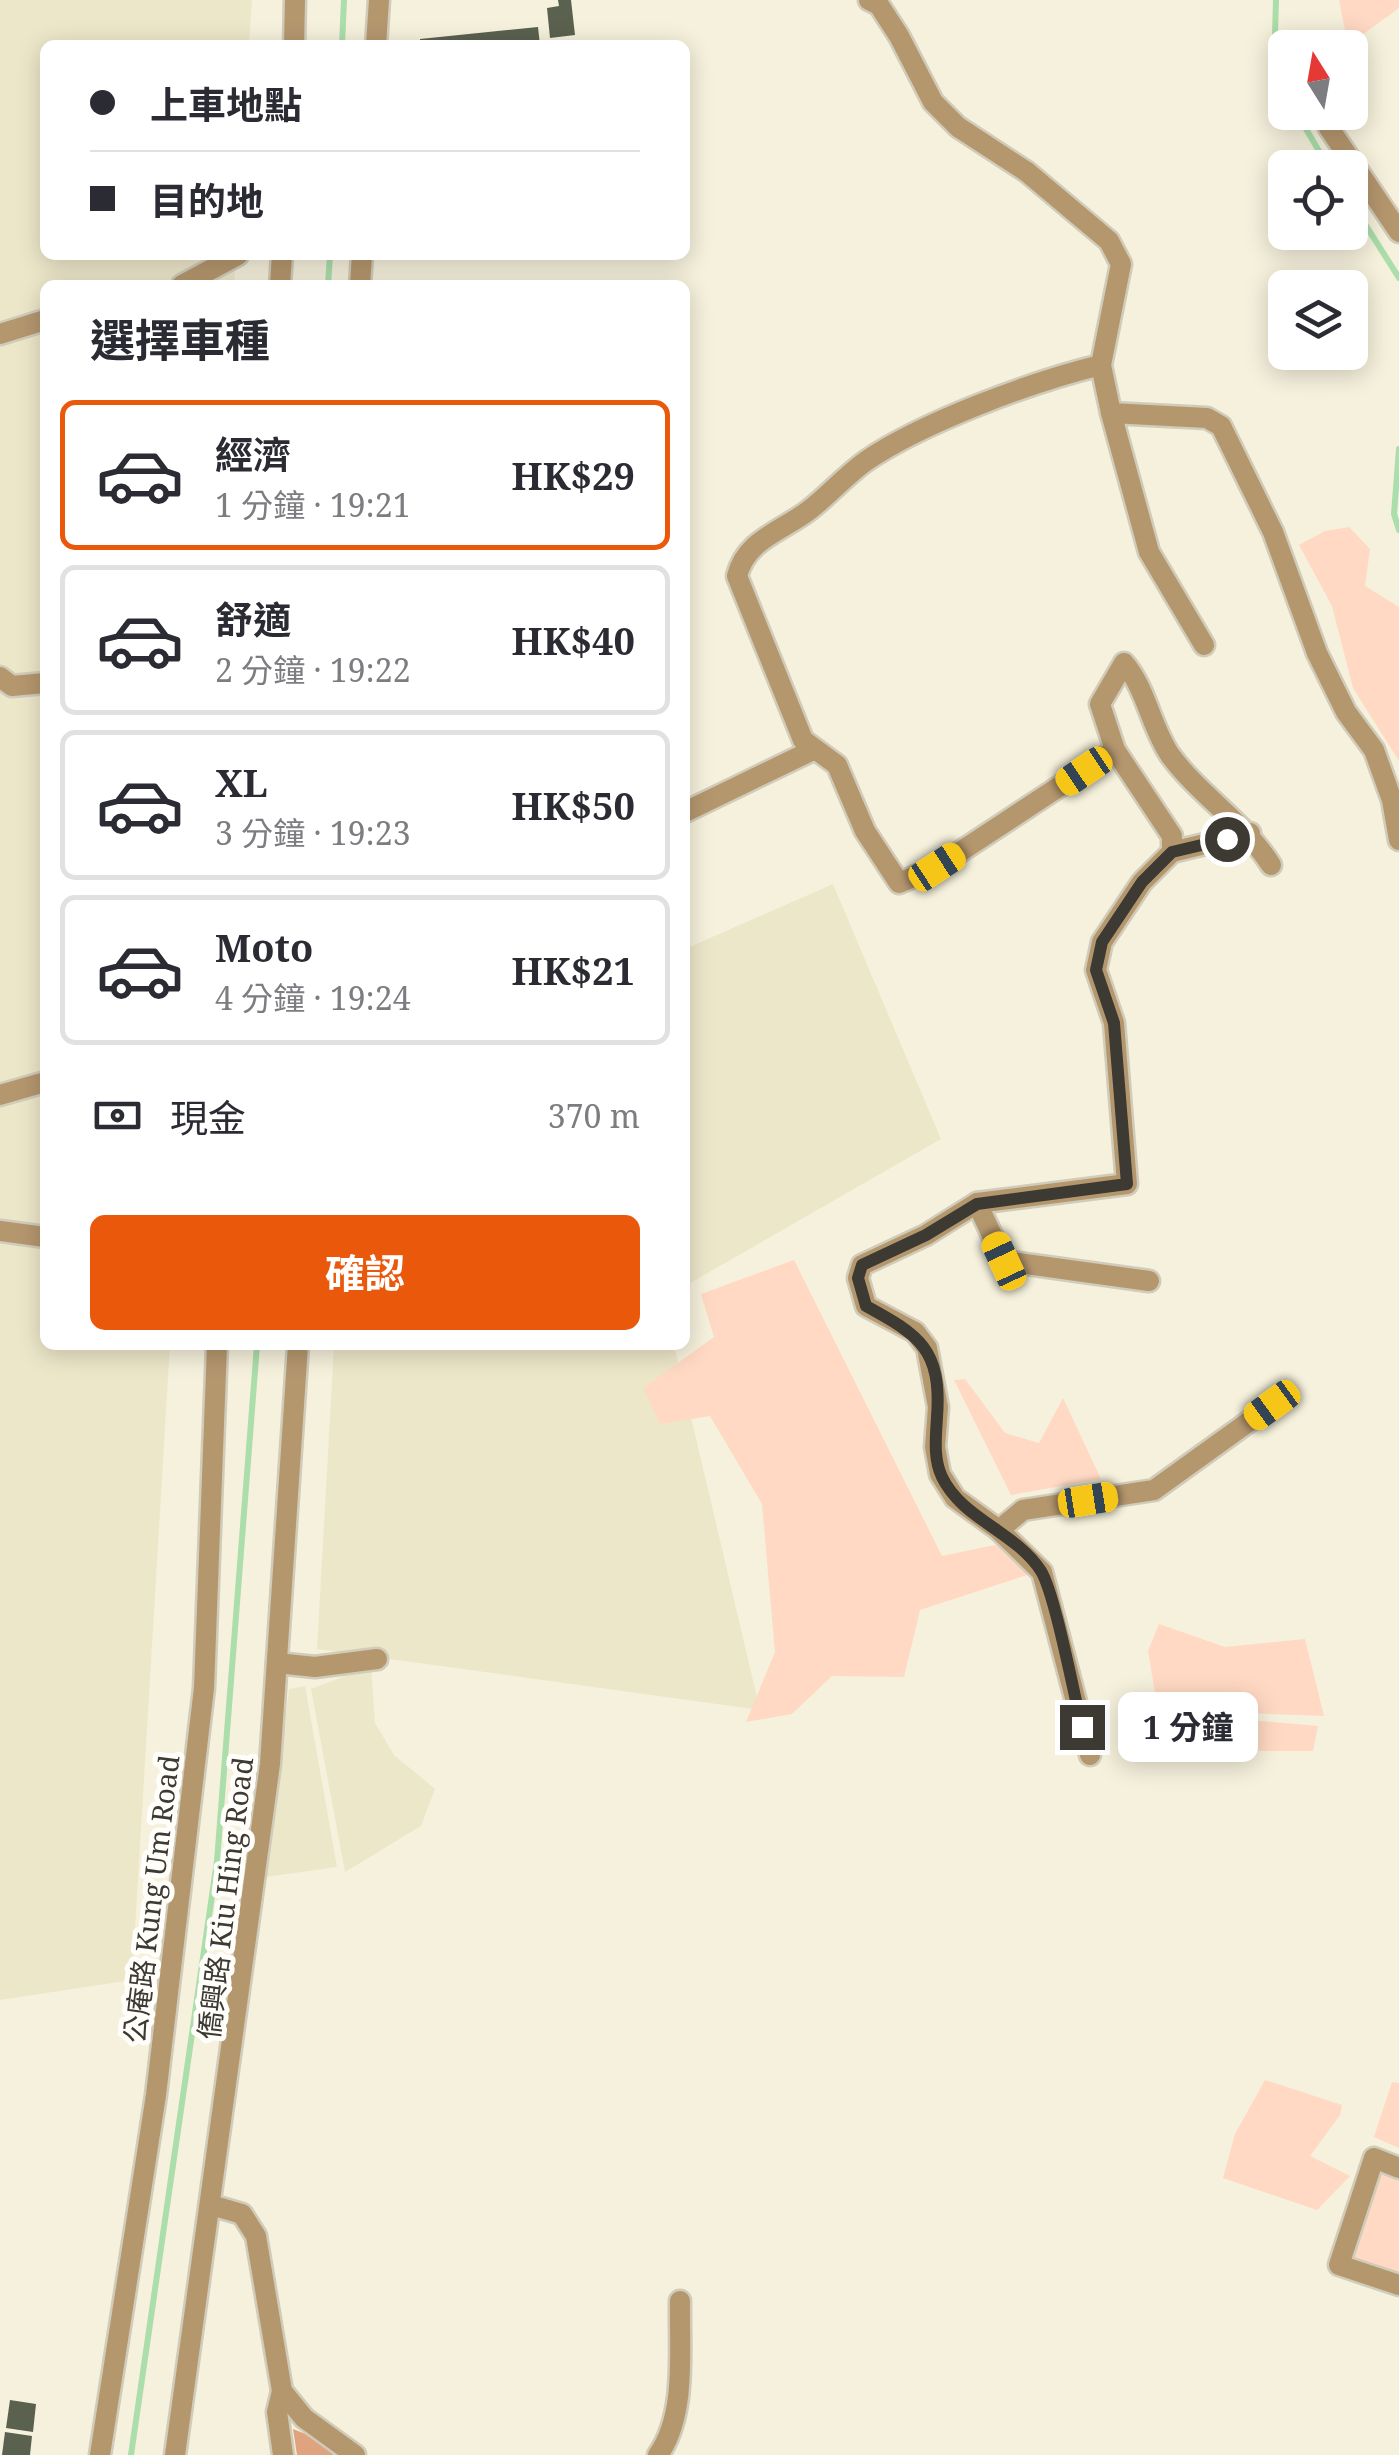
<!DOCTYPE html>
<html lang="zh-TW">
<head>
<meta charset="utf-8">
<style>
  body { margin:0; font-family:"Noto Serif","Noto Sans TC",serif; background:#f2f2f3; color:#2b2b33; height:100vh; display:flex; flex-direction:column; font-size:38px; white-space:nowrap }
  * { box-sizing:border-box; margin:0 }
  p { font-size:32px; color:#7c7c81 }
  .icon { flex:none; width:55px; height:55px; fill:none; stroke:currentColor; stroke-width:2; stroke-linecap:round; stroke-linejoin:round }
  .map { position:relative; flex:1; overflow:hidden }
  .panel { position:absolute; left:40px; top:280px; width:650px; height:1070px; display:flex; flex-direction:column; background:#fff; border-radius:15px; box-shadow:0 5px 25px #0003 }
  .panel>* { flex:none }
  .top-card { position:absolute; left:40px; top:40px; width:650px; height:220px; border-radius:15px; box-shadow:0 5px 25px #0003; display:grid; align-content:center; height:220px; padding:0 50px; background:#fff }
  .needle { width:65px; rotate:349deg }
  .controls { position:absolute; left:1268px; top:30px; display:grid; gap:20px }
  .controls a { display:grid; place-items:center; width:100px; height:100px; border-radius:15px; background:#fff; box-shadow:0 5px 25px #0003; font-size:50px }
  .end { position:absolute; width:45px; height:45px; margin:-22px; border:12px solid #3c3a32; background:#fff; box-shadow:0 0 0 5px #fff }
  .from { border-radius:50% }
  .bubble { position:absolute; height:70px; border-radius:15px; background:#fff; box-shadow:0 5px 25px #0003; font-size:32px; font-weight:700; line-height:70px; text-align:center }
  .car { position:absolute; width:30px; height:60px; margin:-30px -15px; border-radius:12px; box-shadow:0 0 8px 2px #0007; background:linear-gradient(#f5c518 24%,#345 0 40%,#f5c518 0 76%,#345 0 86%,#f5c518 0) }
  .top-card b { display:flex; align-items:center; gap:35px; height:95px; font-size:38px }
  .top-card b+b { border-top:2px solid #e1e1e2 }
  .top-card i { width:25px; height:25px; background:#2b2b33 }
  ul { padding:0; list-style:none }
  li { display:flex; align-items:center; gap:30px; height:150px; margin:0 20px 15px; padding:0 30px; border:5px solid #e1e1e2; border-radius:15px }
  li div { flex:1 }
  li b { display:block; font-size:38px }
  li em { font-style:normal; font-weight:700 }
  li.on { border-color:#ea580c }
  li>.icon { width:90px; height:90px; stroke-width:1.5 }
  h2 { padding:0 50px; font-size:45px; line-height:120px }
  .pay { display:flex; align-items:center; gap:25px; height:110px; padding:0 50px; font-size:38px }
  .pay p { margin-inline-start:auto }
  .primary-button { display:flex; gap:20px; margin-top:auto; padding:20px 50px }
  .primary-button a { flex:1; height:115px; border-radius:15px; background:#ea580c; color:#fff; font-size:40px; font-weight:700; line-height:115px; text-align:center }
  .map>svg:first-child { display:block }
</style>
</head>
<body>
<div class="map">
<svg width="1399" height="2455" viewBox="0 0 1399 2455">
  <rect width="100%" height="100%" fill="#f6f1dc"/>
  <!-- built -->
  <g fill="#ede7ca">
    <polygon points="0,0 252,0 249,45 45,45 45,255 236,255 234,285 45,285 45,1345 170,1345 132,1980 0,2000"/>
    <polygon points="833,884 941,1139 685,1286 685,949"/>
    <polygon points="334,1345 674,1345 760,1710 317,1649"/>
    <polygon points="371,1666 375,1723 394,1755 435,1789 421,1826 345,1872 311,1689"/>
    <polygon points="305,1686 337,1867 266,1877 289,1689"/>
  </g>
  <!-- green -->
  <g fill="#ffd9c3">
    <polygon points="1339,0 1399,0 1399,8 1348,45"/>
    <polygon points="1349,527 1370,549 1365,586 1399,607 1399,761 1353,688 1332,606 1299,545 1325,531"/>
    <polygon points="794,1260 942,1556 1000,1544 1030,1574 920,1610 904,1677 832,1676 792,1714 746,1722 775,1652 762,1504 710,1416 660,1424 643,1388 714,1337 701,1294"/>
    <polygon points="965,1379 1005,1433 1039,1443 1063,1398 1101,1479 1011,1495 954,1380"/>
    <polygon points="1159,1624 1225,1647 1305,1639 1324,1716 1158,1710 1148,1651"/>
    <polygon points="1147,1703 1152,1719 1242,1721 1236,1752 1123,1751 1118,1713"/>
    <polygon points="1249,1720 1318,1726 1313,1751 1243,1751"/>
    <polygon points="1265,2080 1342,2105 1340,2115 1310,2156 1350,2176 1317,2210 1223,2178 1235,2134"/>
    <polygon points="1392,2082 1399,2083 1399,2148 1374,2137"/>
    <polygon points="1379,2171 1399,2179 1399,2276 1347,2257"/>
  </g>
  <!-- forest -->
  <polygon fill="#e0a380" points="293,2429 331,2444 333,2455 297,2455"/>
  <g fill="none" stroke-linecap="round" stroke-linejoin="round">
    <!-- stream -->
    <g stroke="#abdeab" stroke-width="6">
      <polyline points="1276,0 1275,34 1285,89"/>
      <polyline points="342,45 344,0"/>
      <polyline points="1296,112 1329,168"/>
      <polyline points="1350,200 1399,278"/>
      <polyline points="328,285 330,255"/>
      <polyline points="1399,449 1394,514 1399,530"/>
      <polyline points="131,2455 217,1861 257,1345"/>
    </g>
  </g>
  <!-- building -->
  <g fill="#5b614f">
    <polygon points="558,0 571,0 575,35 550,38 547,8 559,6"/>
    <polygon points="538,27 540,45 420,45 420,39"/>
    <polygon points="10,2400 36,2404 33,2432 6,2428"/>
    <polygon points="5,2432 32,2436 30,2455 2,2455"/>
  </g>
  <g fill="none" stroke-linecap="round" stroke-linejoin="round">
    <!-- minor casing -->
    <g stroke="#d1ccba" stroke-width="25">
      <g id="minor">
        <polyline points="869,0 879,5 899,36 933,102 958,127 1027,172 1109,241 1121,264 1101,365 1111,413 1149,552 1204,645"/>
        <polyline points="376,45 379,0"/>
        <polyline points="1325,112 1329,128 1399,232"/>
        <polyline points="182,285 238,255"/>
        <polyline points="360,285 362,255"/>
        <polyline points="0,334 45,320"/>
        <path d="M1101,365C1034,381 923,422 866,461C845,476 828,496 808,511C780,532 746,540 737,576L803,740L837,765L865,831L899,883L937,867L1115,750"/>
        <polyline points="1111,413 1207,418 1221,426 1273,532 1317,653 1346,712 1374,750 1392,800 1399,840"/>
        <polyline points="0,677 12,686 45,683"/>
        <polyline points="685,812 813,750"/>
        <polyline points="1172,852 1250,833"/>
        <polyline points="0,1095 45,1082"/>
        <polyline points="977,1203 1004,1261 1149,1281"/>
        <polyline points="0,1231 45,1237"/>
        <polyline points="999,1530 1023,1510 1154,1490 1272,1405"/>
        <polyline points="277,1663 315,1667 377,1659"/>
        <path d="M1090,1755L1042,1572L999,1530L955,1498L940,1474L935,1447L938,1407L927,1348L915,1332L866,1306L858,1278L862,1265L926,1235L977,1203L1127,1184L1114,1023L1096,970L1102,942L1142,882L1172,852V836L1115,750L1100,704L1124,663C1146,688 1151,727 1170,755C1200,796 1244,822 1271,865"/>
        <polyline points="1399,2168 1374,2158 1339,2265 1399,2285"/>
        <polyline points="211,2205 242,2214 256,2236 282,2391 304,2418 355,2455"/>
        <polyline points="282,2391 277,2412 283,2455"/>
        <polyline points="175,2455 270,1764 298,1345"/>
        <path d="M658,2455C687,2415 679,2349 680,2301"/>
      </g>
    </g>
    <!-- tertiary casing -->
    <g stroke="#d1ccba" stroke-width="25">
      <g id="tertiary">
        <polyline points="294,45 295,0"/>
        <polyline points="280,285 282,255"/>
        <polyline points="100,2455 156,2095 204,1688 217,1345"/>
      </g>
    </g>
    <!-- minor -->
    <use href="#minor" stroke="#b5976e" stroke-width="20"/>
    <!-- tertiary -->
    <use href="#tertiary" stroke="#b5976e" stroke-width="20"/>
  </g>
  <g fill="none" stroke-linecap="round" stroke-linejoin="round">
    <!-- route -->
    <path stroke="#3c3a32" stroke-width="12" d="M1082,1727C1074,1695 1055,1594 1041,1571C1016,1532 962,1519 942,1477C933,1458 936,1437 937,1417C942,1349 919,1335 866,1306L858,1278L862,1265L926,1235L977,1204L1127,1184L1114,1023L1096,970L1102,942L1142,882L1172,852L1227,839"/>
  </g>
  <g text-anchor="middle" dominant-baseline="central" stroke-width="10" stroke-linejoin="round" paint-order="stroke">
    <!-- street labels -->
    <g font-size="28" fill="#3c3a32" stroke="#fffefa">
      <text transform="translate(225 1898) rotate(-83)">僑興路 Kiu Hing Road</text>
      <text transform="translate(151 1899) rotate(-83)">公庵路 Kung Um Road</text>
    </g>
  </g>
</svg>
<div class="controls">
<a><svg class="needle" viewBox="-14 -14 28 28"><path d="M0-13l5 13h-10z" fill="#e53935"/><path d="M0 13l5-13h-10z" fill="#7c7c81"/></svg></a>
<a><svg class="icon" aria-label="locate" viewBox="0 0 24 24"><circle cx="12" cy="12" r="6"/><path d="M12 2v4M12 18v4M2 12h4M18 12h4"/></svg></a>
<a><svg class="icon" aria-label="layers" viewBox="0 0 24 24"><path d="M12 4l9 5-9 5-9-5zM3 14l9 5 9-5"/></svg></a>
</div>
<i class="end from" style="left:1227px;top:839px"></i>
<i class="end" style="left:1082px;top:1727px"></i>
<div class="bubble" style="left:1118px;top:1692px;width:140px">1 分鐘</div>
<i class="car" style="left:1084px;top:771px;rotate:236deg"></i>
<i class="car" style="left:937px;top:867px;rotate:57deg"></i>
<i class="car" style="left:1004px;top:1261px;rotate:335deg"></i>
<i class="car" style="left:1272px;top:1405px;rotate:234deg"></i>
<i class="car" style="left:1088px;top:1500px;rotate:81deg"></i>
<div class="top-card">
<b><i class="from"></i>上車地點</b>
<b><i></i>目的地</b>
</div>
<section class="panel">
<h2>選擇車種</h2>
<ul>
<li class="on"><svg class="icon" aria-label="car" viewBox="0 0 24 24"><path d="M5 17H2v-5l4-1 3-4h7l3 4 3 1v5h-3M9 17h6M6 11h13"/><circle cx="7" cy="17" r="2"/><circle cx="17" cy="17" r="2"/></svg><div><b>經濟</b><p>1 分鐘 · 19:21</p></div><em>HK$29</em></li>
<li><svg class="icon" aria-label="car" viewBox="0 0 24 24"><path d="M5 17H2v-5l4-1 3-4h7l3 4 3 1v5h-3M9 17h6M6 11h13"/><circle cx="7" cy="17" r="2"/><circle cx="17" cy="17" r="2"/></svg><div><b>舒適</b><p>2 分鐘 · 19:22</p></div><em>HK$40</em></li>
<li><svg class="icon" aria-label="car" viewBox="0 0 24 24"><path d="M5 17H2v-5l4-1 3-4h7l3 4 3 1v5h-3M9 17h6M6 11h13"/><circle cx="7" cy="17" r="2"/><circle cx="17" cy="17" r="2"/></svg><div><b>XL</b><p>3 分鐘 · 19:23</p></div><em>HK$50</em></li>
<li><svg class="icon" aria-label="car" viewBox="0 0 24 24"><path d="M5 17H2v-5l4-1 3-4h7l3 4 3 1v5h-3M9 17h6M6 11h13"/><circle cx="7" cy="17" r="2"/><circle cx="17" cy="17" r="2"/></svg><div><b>Moto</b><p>4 分鐘 · 19:24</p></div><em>HK$21</em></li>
</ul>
<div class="pay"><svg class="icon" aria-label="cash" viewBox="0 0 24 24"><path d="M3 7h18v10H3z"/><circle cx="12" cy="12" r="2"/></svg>現金<p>370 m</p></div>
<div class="primary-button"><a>確認</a></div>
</section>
</div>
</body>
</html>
